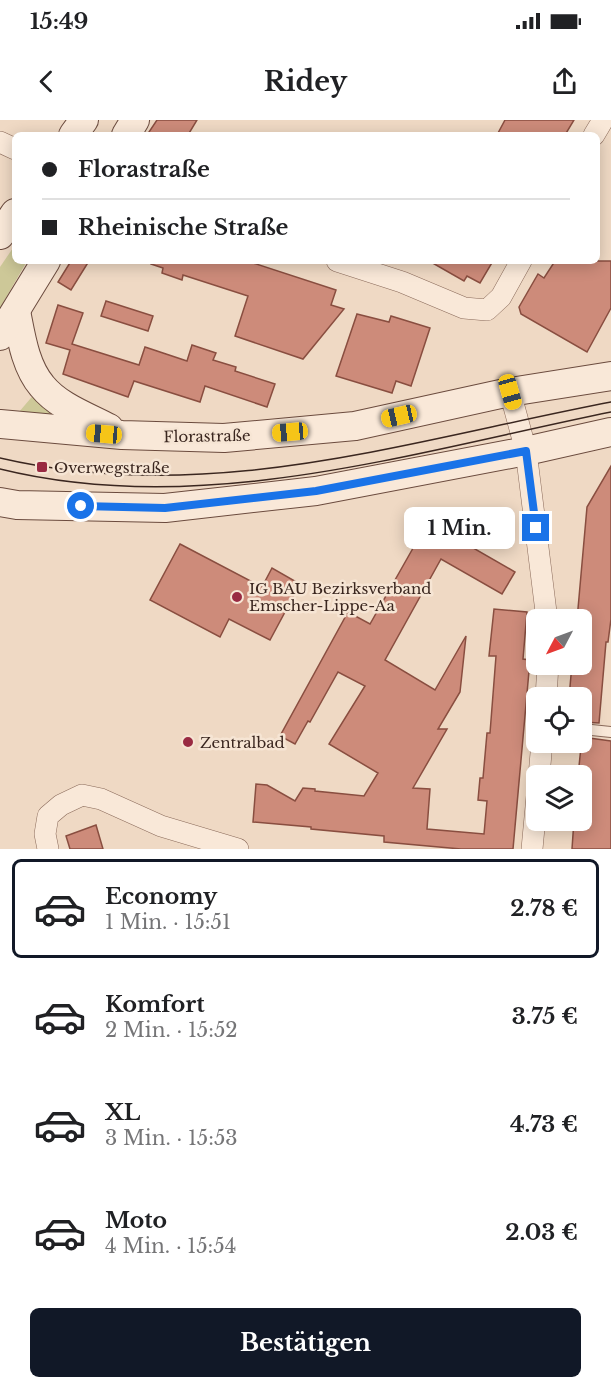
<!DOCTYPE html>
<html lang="de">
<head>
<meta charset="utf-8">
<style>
  body { margin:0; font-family:"Libre Baskerville",serif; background:#f2f2f2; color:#202124; height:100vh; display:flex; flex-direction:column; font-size:22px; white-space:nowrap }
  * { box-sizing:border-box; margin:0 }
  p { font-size:20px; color:#757577 }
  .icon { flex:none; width:33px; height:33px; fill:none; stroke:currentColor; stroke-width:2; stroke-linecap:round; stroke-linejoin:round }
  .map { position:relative; height:729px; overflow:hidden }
  .panel { display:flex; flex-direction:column; background:#fff; flex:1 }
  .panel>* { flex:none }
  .banner { position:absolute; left:12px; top:12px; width:588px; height:132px; border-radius:9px; box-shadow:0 3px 15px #0003; display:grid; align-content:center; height:132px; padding:0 30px; background:#fff }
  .needle { width:39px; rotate:229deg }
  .controls { position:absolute; left:526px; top:489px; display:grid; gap:12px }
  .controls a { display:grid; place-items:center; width:66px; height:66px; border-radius:9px; background:#fff; box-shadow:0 3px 15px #0003; font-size:30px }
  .end { position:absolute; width:27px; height:27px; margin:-14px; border:8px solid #1a73e8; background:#fff; box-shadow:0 0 0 3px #fff }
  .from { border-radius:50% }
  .bubble { position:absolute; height:42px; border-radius:9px; background:#fff; box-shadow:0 3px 15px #0003; font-size:20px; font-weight:700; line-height:42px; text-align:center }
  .car { position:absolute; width:18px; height:36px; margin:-18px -9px; border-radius:8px; box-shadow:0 0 4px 2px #0007; background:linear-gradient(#f5c518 24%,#345 0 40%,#f5c518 0 76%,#345 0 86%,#f5c518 0) }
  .banner b { display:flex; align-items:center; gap:21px; height:57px; font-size:22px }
  .banner b+b { border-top:2px solid #e0e0e0 }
  .banner i { width:15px; height:15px; background:#202124 }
  ul { padding:10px 0 0; list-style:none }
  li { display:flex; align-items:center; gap:18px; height:99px; margin:0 12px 9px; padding:0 18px; border:3px solid transparent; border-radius:9px }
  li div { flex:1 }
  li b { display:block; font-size:22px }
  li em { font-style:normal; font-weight:700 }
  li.selected { border-color:#111827 }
  li>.icon { width:54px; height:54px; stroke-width:1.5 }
  .cta { display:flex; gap:12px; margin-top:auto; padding:12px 30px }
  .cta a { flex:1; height:69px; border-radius:9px; background:#111827; color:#fff; font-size:24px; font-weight:700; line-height:69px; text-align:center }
  .status { display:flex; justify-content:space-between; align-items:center; height:42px; padding:0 30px; background:#fff; direction:ltr }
  .status svg { height:16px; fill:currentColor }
  header { display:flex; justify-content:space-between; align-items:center; height:78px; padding:0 30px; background:#fff; font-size:27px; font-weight:700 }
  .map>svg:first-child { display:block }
</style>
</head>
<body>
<div class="status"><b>15:49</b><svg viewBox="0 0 49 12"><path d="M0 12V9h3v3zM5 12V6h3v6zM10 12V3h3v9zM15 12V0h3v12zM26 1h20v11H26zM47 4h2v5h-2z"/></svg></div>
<header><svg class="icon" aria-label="back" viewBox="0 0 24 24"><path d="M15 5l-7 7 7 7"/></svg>Ridey<svg class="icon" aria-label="share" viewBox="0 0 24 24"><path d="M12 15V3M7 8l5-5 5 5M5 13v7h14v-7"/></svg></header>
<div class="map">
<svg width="611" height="729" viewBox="0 0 611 729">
  <rect width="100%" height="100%" fill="#efd9c4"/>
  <!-- green -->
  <g fill="#cdc898">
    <polygon points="15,125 15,141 27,141 0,188 0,147"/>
    <polygon points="36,272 70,297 19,292"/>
  </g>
  <!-- building -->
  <g fill="#cd8b7a" stroke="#894e40" stroke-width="1.5">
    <polygon points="157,0 197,0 188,15 147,15"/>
    <polygon points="505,0 574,0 565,15 497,15"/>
    <polygon points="71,141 89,141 71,170 58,162"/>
    <polygon points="152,141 247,141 336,170 331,185 344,189 303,239 235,216 248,176 183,155 182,160 162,153 163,148 151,144"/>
    <polygon points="429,141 493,141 480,163 467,156 464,161"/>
    <polygon points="555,141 611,141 611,188 587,232 521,194 519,187 538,154 544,158"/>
    <polygon points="106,181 153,196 148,211 101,196"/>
    <polygon points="58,185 83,193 72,224 139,245 145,227 187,241 192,225 216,233 213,240 236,247 235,251 275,264 267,287 205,266 200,282 134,261 128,277 63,254 70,230 46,223"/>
    <polygon points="357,194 389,202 391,196 430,208 411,266 396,261 392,273 336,256"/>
    <polygon points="611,346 611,499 608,522 606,522 599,603 582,602 582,578 569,578 572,544 582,544 582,500 577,500 587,387"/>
    <polygon points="429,400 455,415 454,417 515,452 502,474 441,439 385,540 435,570 466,516 460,572 438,609 447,609 413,668 430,669 427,709 484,714 487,681 478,680 480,658 483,658 487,613 490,613 496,536 489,536 494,489 527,492 523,539 530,540 513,729 461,729 384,722 384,716 311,709 311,707 253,702 256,664 267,665 295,681 303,668 315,669 315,671 364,676 378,653 329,624 365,566 338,552 310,602 308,601 295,624 280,616 348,492 370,504"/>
    <polygon points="180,424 262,467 272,448 300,464 270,520 229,499 220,517 150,480"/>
    <polygon points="582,617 611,621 611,729 572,729 574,700 582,700 582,656 578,656"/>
    <polygon points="96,705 103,729 70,729 66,716"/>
  </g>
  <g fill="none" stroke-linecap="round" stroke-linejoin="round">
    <!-- service casing -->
    <g stroke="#8a6a5a" stroke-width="12">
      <polyline id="service" points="582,609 611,612"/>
    </g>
    <!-- minor casing -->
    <g stroke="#8a6a5a" stroke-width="22">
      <g id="minor">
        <polyline points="594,15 603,0"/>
        <polyline points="0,22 15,29"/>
        <polyline points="337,141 402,162 464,188 487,190 501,177 521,141"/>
        <polyline points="510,272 526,331 547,500"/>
        <polyline points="546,578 548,544"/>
        <polyline points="539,656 542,622"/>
        <polyline points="48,729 45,714 48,696 61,685 82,675 101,679 161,706 238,729"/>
        <polyline points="532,729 537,676"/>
      </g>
    </g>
    <!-- secondary casing -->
    <g stroke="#6b4b3e" stroke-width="30">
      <g id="secondary">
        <polyline points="73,15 84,0"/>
        <polyline points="126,15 135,0"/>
        <polyline points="0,115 15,93"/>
        <path d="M16,191C21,216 25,246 42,266C58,286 86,296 109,308"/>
        <polyline points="0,216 46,141"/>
        <polyline points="0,304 122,315 224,318 355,306 510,272 611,256"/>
        <polyline points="0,382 17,385 165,388 316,371 526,331 611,312"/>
      </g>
    </g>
    <!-- service -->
    <use href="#service" stroke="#f9e8d8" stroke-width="10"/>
    <!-- minor -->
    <use href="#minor" stroke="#f9e8d8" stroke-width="21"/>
    <!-- secondary -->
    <use href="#secondary" stroke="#f9e8d8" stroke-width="28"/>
    <!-- tram -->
    <g stroke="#3a261f" stroke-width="1.5">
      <path d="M0,338C209,387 407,321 611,282"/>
      <path d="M0,349C202,399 413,332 611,292"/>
    </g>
  </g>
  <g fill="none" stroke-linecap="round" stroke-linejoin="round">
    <!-- route -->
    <polyline stroke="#1a73e8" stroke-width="8" points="81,386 165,388 316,371 526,331 536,408"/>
  </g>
  <!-- markers -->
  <g fill="#992a42" stroke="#f6e5d4" stroke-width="2">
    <rect x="36" y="341" width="12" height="12" rx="3"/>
    <circle cx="237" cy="477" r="6"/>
    <circle cx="188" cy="622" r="6"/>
  </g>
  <g text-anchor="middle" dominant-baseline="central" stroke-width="5" stroke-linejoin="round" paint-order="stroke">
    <!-- street labels -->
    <g font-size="15" fill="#3a261f" stroke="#f6e5d4">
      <text transform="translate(207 316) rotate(-1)">Florastraße</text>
    </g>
    <!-- poi labels -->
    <g font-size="15" fill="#3a261f" stroke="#f6e5d4" text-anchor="start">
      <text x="54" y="347">Overwegstraße</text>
      <text x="249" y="468">IG BAU Bezirksverband<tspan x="249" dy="17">Emscher-Lippe-Aa</tspan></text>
      <text x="200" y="622">Zentralbad</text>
    </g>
  </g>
</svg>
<div class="controls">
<a><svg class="needle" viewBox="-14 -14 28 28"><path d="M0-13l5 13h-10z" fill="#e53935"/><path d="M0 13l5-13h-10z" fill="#757577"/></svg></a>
<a><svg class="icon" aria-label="locate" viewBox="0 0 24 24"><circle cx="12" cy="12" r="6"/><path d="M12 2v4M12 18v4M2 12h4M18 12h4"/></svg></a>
<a><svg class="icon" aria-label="layers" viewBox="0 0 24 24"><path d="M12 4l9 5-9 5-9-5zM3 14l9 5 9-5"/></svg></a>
</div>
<i class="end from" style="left:81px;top:386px"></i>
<i class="end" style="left:536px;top:408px"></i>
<div class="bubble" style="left:404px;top:387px;width:111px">1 Min.</div>
<i class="car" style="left:510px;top:272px;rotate:164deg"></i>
<i class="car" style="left:399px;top:296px;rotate:257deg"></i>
<i class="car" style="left:290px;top:312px;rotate:265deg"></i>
<i class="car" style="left:104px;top:314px;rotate:275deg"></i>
<div class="banner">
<b><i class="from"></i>Florastraße</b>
<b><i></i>Rheinische Straße</b>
</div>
</div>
<section class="panel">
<ul>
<li class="selected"><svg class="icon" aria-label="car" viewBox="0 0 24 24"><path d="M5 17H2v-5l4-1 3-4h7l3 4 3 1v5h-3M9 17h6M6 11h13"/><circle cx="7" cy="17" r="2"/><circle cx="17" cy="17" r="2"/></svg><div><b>Economy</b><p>1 Min. · 15:51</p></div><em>2.78 €</em></li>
<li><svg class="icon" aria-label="car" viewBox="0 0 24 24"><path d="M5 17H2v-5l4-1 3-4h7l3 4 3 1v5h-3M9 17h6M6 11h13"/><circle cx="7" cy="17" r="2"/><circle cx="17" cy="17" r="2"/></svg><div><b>Komfort</b><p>2 Min. · 15:52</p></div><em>3.75 €</em></li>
<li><svg class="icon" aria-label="car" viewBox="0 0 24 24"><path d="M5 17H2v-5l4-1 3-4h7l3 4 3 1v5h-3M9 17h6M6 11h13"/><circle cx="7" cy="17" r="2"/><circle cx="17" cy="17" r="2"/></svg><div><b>XL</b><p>3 Min. · 15:53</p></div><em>4.73 €</em></li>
<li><svg class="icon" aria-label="car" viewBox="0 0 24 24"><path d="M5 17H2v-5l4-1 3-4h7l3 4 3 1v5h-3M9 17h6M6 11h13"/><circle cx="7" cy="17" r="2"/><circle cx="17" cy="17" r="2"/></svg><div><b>Moto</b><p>4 Min. · 15:54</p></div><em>2.03 €</em></li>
</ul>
<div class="cta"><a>Bestätigen</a></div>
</section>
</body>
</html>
